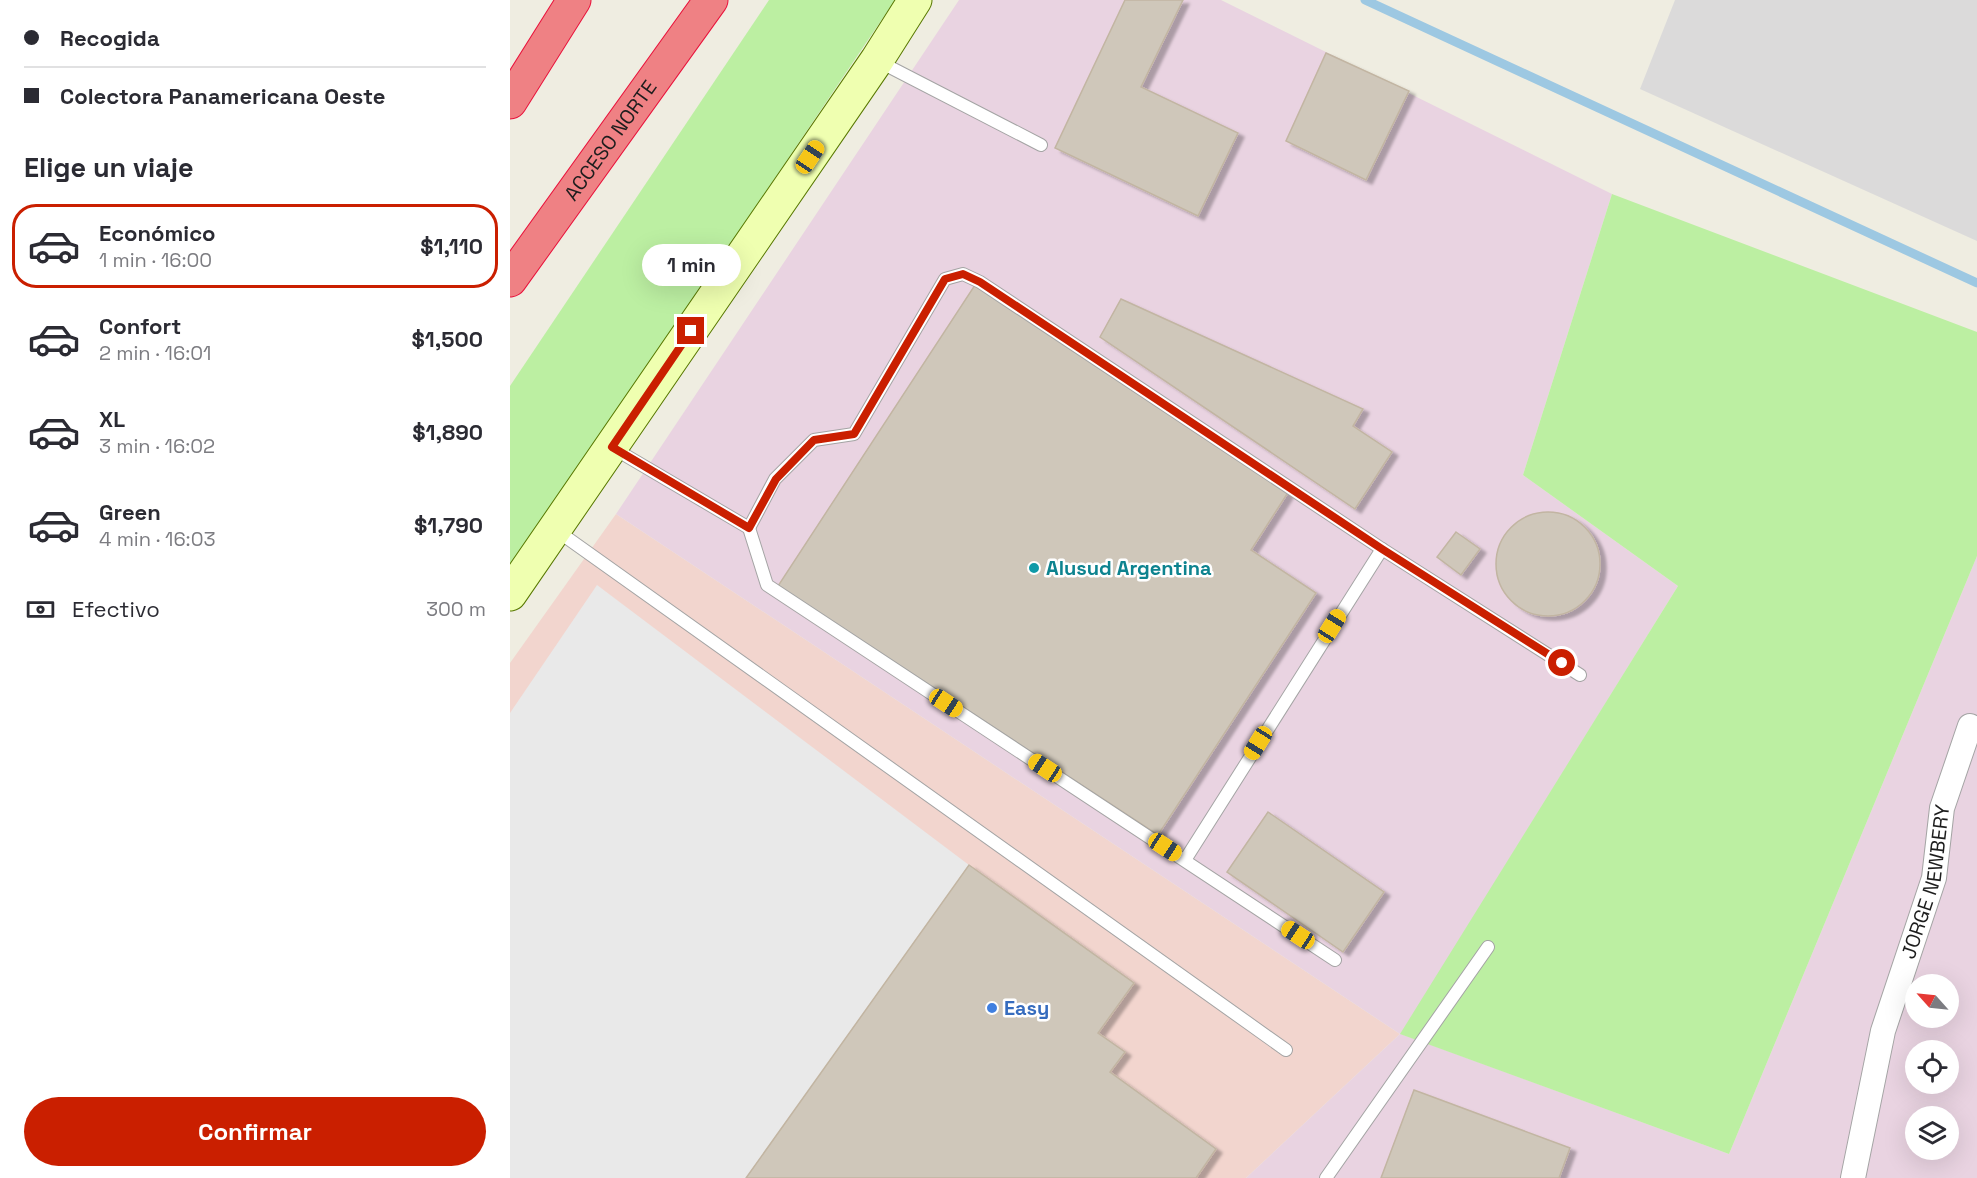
<!DOCTYPE html>
<html lang="es">
<head>
<meta charset="utf-8">
<style>
  body { margin:0; font-family:"Space Grotesk",sans-serif; background:#f2f2f3; color:#2b2b33; height:100vh; display:flex; flex-direction:column; font-size:22px; white-space:nowrap }
  * { box-sizing:border-box; margin:0 }
  p { font-size:20px; color:#7c7c81 }
  .icon { flex:none; width:33px; height:33px; fill:none; stroke:currentColor; stroke-width:2; stroke-linecap:round; stroke-linejoin:round }
  .map { position:relative; flex:1; overflow:hidden }
  .side { display:flex; flex-direction:column; background:#fff; width:510px }
  .side>* { flex:none }
  .hud { display:grid; align-content:center; height:132px; padding:0 24px; background:#fff }
  .needle { width:39px; rotate:297deg }
  .controls { position:absolute; left:1395px; top:974px; display:grid; gap:12px }
  .controls a { display:grid; place-items:center; width:54px; height:54px; border-radius:50%; background:#fff; box-shadow:0 6px 24px #0002; font-size:30px }
  .end { position:absolute; width:27px; height:27px; margin:-14px; border:8px solid #ca1f00; background:#fff; box-shadow:0 0 0 3px #fff }
  .from { border-radius:50% }
  .bubble { position:absolute; height:42px; border-radius:21px; background:#fff; box-shadow:0 6px 24px #0002; font-size:20px; font-weight:700; line-height:42px; text-align:center }
  .car { position:absolute; width:18px; height:36px; margin:-18px -9px; border-radius:8px; box-shadow:0 0 4px 2px #0007; background:linear-gradient(#f5c518 24%,#345 0 40%,#f5c518 0 76%,#345 0 86%,#f5c518 0) }
  .hud b { display:flex; align-items:center; gap:21px; height:57px; font-size:22px }
  .hud b+b { border-top:2px solid #e1e1e2 }
  .hud i { width:15px; height:15px; background:#2b2b33 }
  ul { padding:0; list-style:none }
  li { display:flex; align-items:center; gap:18px; height:84px; margin:0 12px 9px; padding:0 12px; border:3px solid transparent; border-radius:24px }
  li div { flex:1 }
  li b { display:block; font-size:22px }
  li em { font-style:normal; font-weight:700 }
  li.current { border-color:#ca1f00 }
  li>.icon { width:54px; height:54px; stroke-width:1.5 }
  h2 { padding:0 24px; font-size:27px; line-height:72px }
  .pay { display:flex; align-items:center; gap:15px; height:66px; padding:0 24px; font-size:22px }
  .pay p { margin-inline-start:auto }
  .primary-button { display:flex; gap:12px; margin-top:auto; padding:12px 24px }
  .primary-button a { flex:1; height:69px; border-radius:36px; background:#ca1f00; color:#fff; font-size:24px; font-weight:700; line-height:69px; text-align:center }
  main { display:flex; flex:1; min-height:0 }
  .map>svg:first-child { display:block }
</style>
</head>
<body>
<main>
<section class="side">
<div class="hud">
<b><i class="from"></i>Recogida</b>
<b><i></i>Colectora Panamericana Oeste</b>
</div>
<h2>Elige un viaje</h2>
<ul>
<li class="current"><svg class="icon" aria-label="car" viewBox="0 0 24 24"><path d="M5 17H2v-5l4-1 3-4h7l3 4 3 1v5h-3M9 17h6M6 11h13"/><circle cx="7" cy="17" r="2"/><circle cx="17" cy="17" r="2"/></svg><div><b>Económico</b><p>1 min · 16:00</p></div><em>$1,110</em></li>
<li><svg class="icon" aria-label="car" viewBox="0 0 24 24"><path d="M5 17H2v-5l4-1 3-4h7l3 4 3 1v5h-3M9 17h6M6 11h13"/><circle cx="7" cy="17" r="2"/><circle cx="17" cy="17" r="2"/></svg><div><b>Confort</b><p>2 min · 16:01</p></div><em>$1,500</em></li>
<li><svg class="icon" aria-label="car" viewBox="0 0 24 24"><path d="M5 17H2v-5l4-1 3-4h7l3 4 3 1v5h-3M9 17h6M6 11h13"/><circle cx="7" cy="17" r="2"/><circle cx="17" cy="17" r="2"/></svg><div><b>XL</b><p>3 min · 16:02</p></div><em>$1,890</em></li>
<li><svg class="icon" aria-label="car" viewBox="0 0 24 24"><path d="M5 17H2v-5l4-1 3-4h7l3 4 3 1v5h-3M9 17h6M6 11h13"/><circle cx="7" cy="17" r="2"/><circle cx="17" cy="17" r="2"/></svg><div><b>Green</b><p>4 min · 16:03</p></div><em>$1,790</em></li>
</ul>
<div class="pay"><svg class="icon" aria-label="cash" viewBox="0 0 24 24"><path d="M3 7h18v10H3z"/><circle cx="12" cy="12" r="2"/></svg>Efectivo<p>300 m</p></div>
<div class="primary-button"><a>Confirmar</a></div>
</section>
<div class="map">
<svg width="1467" height="1178" viewBox="0 0 1467 1178">
  <defs>
    <filter id="shadow"><feDropShadow dx="6" dy="4" stdDeviation="1.5" flood-color="#0004"/></filter>
  </defs>
  <rect width="100%" height="100%" fill="#efede1"/>
  <!-- residential -->
  <polygon fill="#dbdada" points="1165,0 1467,0 1467,241 1130,89"/>
  <!-- commercial -->
  <polygon fill="#f2d5ce" points="106,514 890,1034 736,1178 0,1178 0,663"/>
  <!-- industrial -->
  <path fill="#e9d3e1" fill-rule="evenodd" d="M449,0H711L1102,194L1013,475L1168,586L891,1034L1219,1154L1467,556V1178H736L890,1034L106,514ZM1406,984H1438V1017H1406ZM1406,1050H1438V1083H1406ZM1406,1116H1438V1149H1406Z"/>
  <!-- grass -->
  <g fill="#bcefa2">
    <polygon points="259,0 385,0 95,430 0,564 0,386"/>
    <polygon points="1102,194 1467,332 1467,556 1219,1154 890,1034 1168,586 1013,475"/>
  </g>
  <!-- parking -->
  <polygon fill="#e9e9e9" points="87,585 459,865 236,1178 0,1178 0,713"/>
  <g fill="none" stroke-linecap="round" stroke-linejoin="round">
    <!-- stream -->
    <polyline stroke="#9dc8e2" stroke-width="9" points="855,0 1467,283"/>
  </g>
  <!-- building -->
  <g fill="#cfc7ba" stroke="#c2b5a2" stroke-width="1.5" filter="url(#shadow)">
    <polygon points="615,0 673,0 631,87 728,133 688,216 545,148"/>
    <polygon points="816,53 899,91 856,180 776,141"/>
    <polygon points="465,285 779,491 741,550 806,593 648,835 268,586"/>
    <polygon points="611,299 853,409 843,426 882,452 845,509 590,337"/>
    <circle cx="1038" cy="564" r="52"/>
    <polygon points="946,532 970,549 951,575 927,557"/>
    <polygon points="758,812 874,892 833,952 717,872"/>
    <polygon points="459,865 624,983 588,1033 615,1052 600,1072 706,1149 686,1178 236,1178"/>
    <polygon points="904,1090 1060,1148 1049,1178 871,1178"/>
  </g>
  <g fill="none" stroke-linecap="round" stroke-linejoin="round">
    <!-- lane casing -->
    <g stroke="#a4a4a4" stroke-width="14">
      <g id="lane">
        <polyline points="368,61 531,145"/>
        <polyline points="103,448 239,528 257,585 825,960"/>
        <polyline points="239,528 265,479 304,440 344,434 435,279 453,274 470,282 872,549 1070,675"/>
        <polyline points="46,530 776,1050"/>
        <polyline points="675,860 872,549"/>
        <polyline points="816,1178 978,947"/>
      </g>
    </g>
    <!-- street casing -->
    <g stroke="#a4a4a4" stroke-width="26">
      <g id="street">
        <path id="s1" d="M1343,1178L1373,1031L1424,878L1432,808L1460,726"/>
      </g>
    </g>
    <!-- secondary casing -->
    <g stroke="#587800" stroke-width="35">
      <polyline id="secondary" points="0,594 367,60 405,0"/>
    </g>
    <!-- highway casing -->
    <g stroke="#e9123b" stroke-width="35">
      <g id="highway">
        <polyline points="0,102 64,0"/>
        <path id="s2" d="M0,280L201,0"/>
      </g>
    </g>
    <!-- lane -->
    <use href="#lane" stroke="#fff" stroke-width="12"/>
    <!-- street -->
    <use href="#street" stroke="#fff" stroke-width="24"/>
    <!-- secondary -->
    <use href="#secondary" stroke="#efffb0" stroke-width="33"/>
    <!-- highway -->
    <use href="#highway" stroke="#ef8184" stroke-width="33"/>
  </g>
  <g fill="none" stroke-linecap="round" stroke-linejoin="round">
    <!-- route -->
    <polyline stroke="#ca1f00" stroke-width="8" points="181,331 102,447 239,528 266,479 304,440 344,434 435,279 453,274 470,282 872,549 1052,663"/>
  </g>
  <!-- markers -->
  <circle fill="#0f9aa8" stroke="#fff" stroke-width="2" cx="524" cy="568" r="6"/>
  <circle fill="#3f7fe0" stroke="#fff" stroke-width="2" cx="482" cy="1008" r="6"/>
  <g text-anchor="middle" dominant-baseline="central" stroke-width="5" stroke-linejoin="round" paint-order="stroke">
    <!-- street labels -->
    <g font-size="20" fill="#1d1d1d" stroke="#fff">
      <text stroke="none"><textPath href="#s2" startOffset="172">ACCESO NORTE</textPath></text>
      <text stroke="none"><textPath href="#s1" startOffset="306">JORGE NEWBERY</textPath></text>
    </g>
    <!-- culture labels -->
    <g font-size="20" font-weight="bold" fill="#0d838f" stroke="#fff" text-anchor="start">
      <text x="536" y="568">Alusud Argentina</text>
    </g>
    <!-- shop labels -->
    <g font-size="20" font-weight="bold" fill="#366cbe" stroke="#fff" text-anchor="start">
      <text x="494" y="1008">Easy</text>
    </g>
  </g>
</svg>
<div class="controls">
<a><svg class="needle" viewBox="-14 -14 28 28"><path d="M0-13l5 13h-10z" fill="#e53935"/><path d="M0 13l5-13h-10z" fill="#7c7c81"/></svg></a>
<a><svg class="icon" aria-label="locate" viewBox="0 0 24 24"><circle cx="12" cy="12" r="6"/><path d="M12 2v4M12 18v4M2 12h4M18 12h4"/></svg></a>
<a><svg class="icon" aria-label="layers" viewBox="0 0 24 24"><path d="M12 4l9 5-9 5-9-5zM3 14l9 5 9-5"/></svg></a>
</div>
<i class="end from" style="left:1052px;top:663px"></i>
<i class="end" style="left:181px;top:331px"></i>
<div class="bubble" style="left:132px;top:244px;width:99px">1 min</div>
<i class="car" style="left:300px;top:157px;rotate:34deg"></i>
<i class="car" style="left:822px;top:626px;rotate:32deg"></i>
<i class="car" style="left:436px;top:703px;rotate:123deg"></i>
<i class="car" style="left:748px;top:743px;rotate:212deg"></i>
<i class="car" style="left:535px;top:768px;rotate:303deg"></i>
<i class="car" style="left:655px;top:847px;rotate:123deg"></i>
<i class="car" style="left:788px;top:935px;rotate:303deg"></i>
</div>
</main>
</body>
</html>
